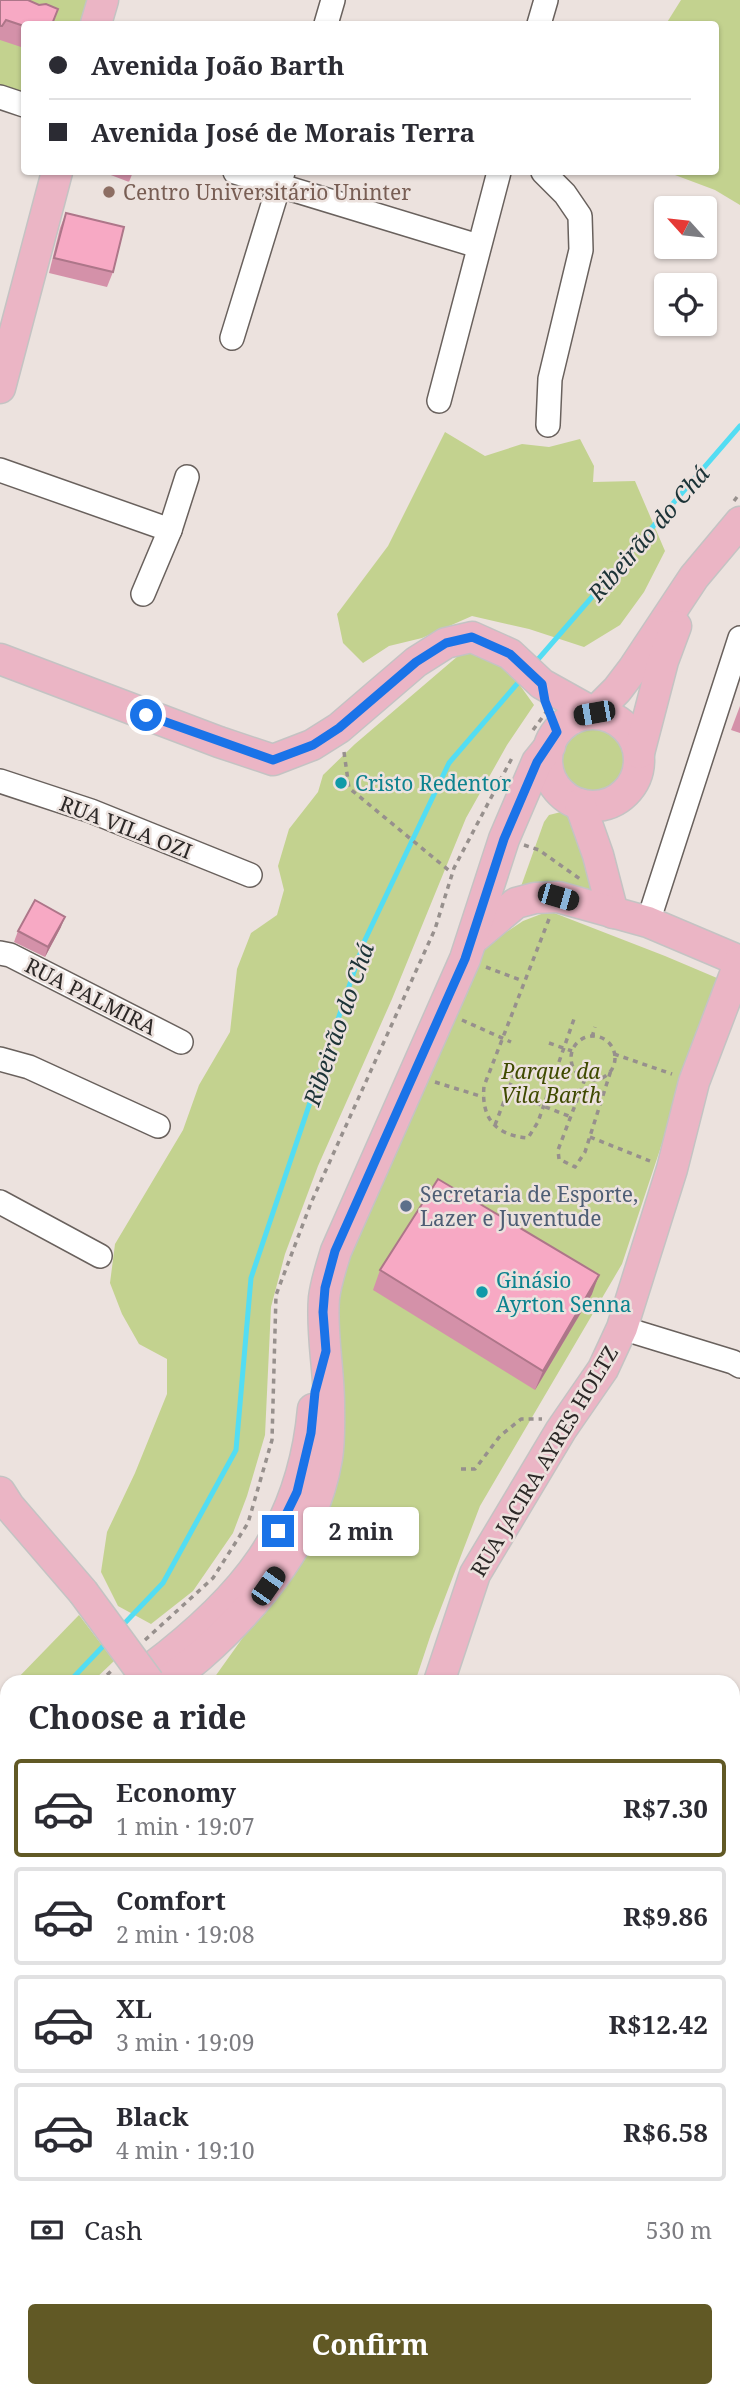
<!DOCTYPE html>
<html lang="en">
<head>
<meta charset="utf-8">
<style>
  body { margin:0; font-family:"Noto Serif",serif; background:#f7f7f7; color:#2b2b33; height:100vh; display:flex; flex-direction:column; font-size:26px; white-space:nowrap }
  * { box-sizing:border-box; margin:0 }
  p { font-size:23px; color:#7c7c81 }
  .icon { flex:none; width:38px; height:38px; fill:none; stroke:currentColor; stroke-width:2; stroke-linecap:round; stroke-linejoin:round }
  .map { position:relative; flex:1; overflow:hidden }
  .sheet { position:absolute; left:0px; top:1675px; width:740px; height:723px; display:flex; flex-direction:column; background:#fff; border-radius:21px 21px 0 0; box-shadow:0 2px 5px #0004 }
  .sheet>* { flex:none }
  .banner { position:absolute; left:21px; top:21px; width:698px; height:154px; border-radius:7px; box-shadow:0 2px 5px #0004; display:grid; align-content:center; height:154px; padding:0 28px; background:#fff }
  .needle { width:46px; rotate:297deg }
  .fabs { position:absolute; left:654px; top:196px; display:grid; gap:14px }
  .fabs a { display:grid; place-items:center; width:63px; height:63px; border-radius:7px; background:#fff; box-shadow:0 2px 5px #0004; font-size:35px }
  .end { position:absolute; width:32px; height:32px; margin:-16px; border:9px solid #1a73e8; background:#fff; box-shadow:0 0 0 4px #fff }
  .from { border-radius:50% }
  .bubble { position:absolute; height:49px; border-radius:7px; background:#fff; box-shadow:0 2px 5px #0004; font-size:23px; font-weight:700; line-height:49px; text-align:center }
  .car { position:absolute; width:21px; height:42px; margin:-21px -10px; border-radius:9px; box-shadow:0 0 5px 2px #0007; background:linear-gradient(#222 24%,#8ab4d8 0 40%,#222 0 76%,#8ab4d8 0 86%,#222 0) }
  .banner b { display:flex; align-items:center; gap:24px; height:66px; font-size:26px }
  .banner b+b { border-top:2px solid #e1e1e2 }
  .banner i { width:18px; height:18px; background:#2b2b33 }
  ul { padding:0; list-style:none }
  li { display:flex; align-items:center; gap:21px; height:98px; margin:0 14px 10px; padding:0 14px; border:4px solid #e1e1e2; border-radius:7px }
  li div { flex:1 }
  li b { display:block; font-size:26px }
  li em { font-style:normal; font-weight:700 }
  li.selected { border-color:#615925 }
  li>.icon { width:63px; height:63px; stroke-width:1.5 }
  h2 { padding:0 28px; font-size:32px; line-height:84px }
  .pay { display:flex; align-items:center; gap:18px; height:77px; padding:0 28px; font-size:26px }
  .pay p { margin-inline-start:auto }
  .cta { display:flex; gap:14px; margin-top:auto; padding:14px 28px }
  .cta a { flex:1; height:80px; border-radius:7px; background:#615925; color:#fff; font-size:28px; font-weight:700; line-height:80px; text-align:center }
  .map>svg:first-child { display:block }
</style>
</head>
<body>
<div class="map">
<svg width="740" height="2396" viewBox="0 0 740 2396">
  <rect width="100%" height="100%" fill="#ece2de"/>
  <!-- green -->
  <g fill="#c3d28f">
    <polygon points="0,0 97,0 90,24 24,24 24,97 0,89"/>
    <polygon points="681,0 740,0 740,205 715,190 667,172 716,172 716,24 666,24"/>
    <polygon points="445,432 485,456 522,444 549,447 580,439 594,466 593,482 635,481 665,551 644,592 620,625 584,647 529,629 472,616 422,638 389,646 363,663 343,643 337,614 388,546"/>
    <polygon points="465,650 489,654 514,677 534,705 507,745 466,818 392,999 318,1166 285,1254 271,1307 265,1435 247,1496 233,1533 193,1591 151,1624 118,1606 101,1572 107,1532 135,1473 167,1394 167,1359 139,1344 122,1314 110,1283 115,1244 183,1130 199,1085 230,1032 237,969 251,933 277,915 284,890 278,866 289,829 318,792 323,775 355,744"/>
    <circle cx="593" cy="760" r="35"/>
    <polygon points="565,811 574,815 597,901 519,892 544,822 549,815"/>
    <polygon points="549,911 665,956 717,978 622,1264 480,1506 431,1634 415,1682 216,1682 214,1678 292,1569 340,1275 476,952 523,921"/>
    <polygon points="79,1615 114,1661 92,1682 14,1682"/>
    <polygon points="7,1718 7,1806 0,1819 0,1720"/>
    <polygon points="733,2002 740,2016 740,2194 733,2183"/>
  </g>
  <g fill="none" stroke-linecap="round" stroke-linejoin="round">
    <!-- stream -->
    <g stroke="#53ddf3" stroke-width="5">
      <polyline points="534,664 740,426"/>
      <polyline points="121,1627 163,1583 236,1450 251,1278 364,942 449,763 523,677"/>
      <polyline points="69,1682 107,1642"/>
      <polyline points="0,1787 7,1773"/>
      <polyline points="733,2114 740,2124"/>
    </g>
    <!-- minor casing -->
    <g stroke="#69615d" stroke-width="26">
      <g id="minor">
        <polyline points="326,24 333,0"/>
        <polyline points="539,24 546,0"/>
        <polyline points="0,97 24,105"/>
        <polyline points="235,172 478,246"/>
        <polyline points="543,172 565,194 580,216 581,250 550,379 548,425"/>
        <polyline points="232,338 283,172"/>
        <polyline points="439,401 499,172"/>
        <polyline points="0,470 170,530"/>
        <polyline points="143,594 170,530 187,477"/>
        <polyline points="0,781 91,811 250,875"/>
        <polyline points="648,922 740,638"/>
        <polyline points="0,953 10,955 181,1042"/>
        <polyline points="0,1059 29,1067 158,1126"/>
        <polyline points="0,1202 100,1256"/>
        <polyline points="622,1328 733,1362 740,1366"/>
        <polyline points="193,2390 200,2396"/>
        <polyline points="481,2390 486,2396"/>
      </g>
    </g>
    <!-- major casing -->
    <g stroke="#c4c3c3" stroke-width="33">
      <g id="major">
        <polyline points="96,24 103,0"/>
        <polyline points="0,388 57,172"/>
        <polyline points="0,659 219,742 273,760 312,745 339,728 416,662 446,643 472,637 510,654 542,684 594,713 617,690 633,669 694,577 740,522"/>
        <circle cx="593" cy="760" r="46"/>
        <polyline points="639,753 663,661 676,626"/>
        <polyline points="580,804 598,855 613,913"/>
        <polyline points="472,940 516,903 535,898 558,897 648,922 740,961"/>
        <polyline points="0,1492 9,1506 83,1592"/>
        <path d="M150,1669C243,1599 302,1530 313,1409"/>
        <path d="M166,1682C177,1673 190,1665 200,1656C259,1604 314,1537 327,1458C330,1440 329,1422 329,1404C329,1369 321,1333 324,1298C326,1282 331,1267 336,1251L465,959L504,839L537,762L550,746"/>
        <polyline points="439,1682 475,1574 561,1430 603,1369 622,1328 672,1169 694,1082 740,961"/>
        <polyline points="0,1902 7,1888"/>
        <polyline points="0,1944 7,1932"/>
        <polyline points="701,2390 705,2396"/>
      </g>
    </g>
    <!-- path -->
    <g stroke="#97908d" stroke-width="3.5" stroke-dasharray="5 5" stroke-linecap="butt">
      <polyline points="734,501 740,493"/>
      <polyline points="533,730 547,711"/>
      <polyline points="344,752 349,788 452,873"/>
      <polyline points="524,845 539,850 580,879"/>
      <path d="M549,919L484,1086C481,1118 495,1135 528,1138L538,1122L574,1019"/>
      <polyline points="486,967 523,981"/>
      <polyline points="462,1020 511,1042"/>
      <circle cx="593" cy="1058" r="22"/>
      <polyline points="592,1037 595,1027"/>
      <polyline points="549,1043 572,1051"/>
      <polyline points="614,1054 672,1074"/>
      <polyline points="585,1079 558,1150 559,1159 575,1167 585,1152 612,1067"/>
      <polyline points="435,1082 483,1097"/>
      <polyline points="508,1092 571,1117"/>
      <polyline points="495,1125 514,1075"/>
      <polyline points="590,1137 650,1161"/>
      <polyline points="461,1469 475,1469 500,1436 521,1419 542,1419"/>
      <polyline points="145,1640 213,1578 248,1523 272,1440 276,1295 311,1203 435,929 454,868 513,756"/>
      <polyline points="100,1682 113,1669"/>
      <polyline points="0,1840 7,1826"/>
    </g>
    <!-- minor -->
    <use href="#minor" stroke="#fff" stroke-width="23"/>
    <!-- major -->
    <use href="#major" stroke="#ebb5c5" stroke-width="30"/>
    <!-- major-bridge casing -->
    <g stroke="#c4c3c3" stroke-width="33" stroke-linecap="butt">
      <polyline id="major-bridge" points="83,1592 149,1682"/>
    </g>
    <!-- major-bridge -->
    <use href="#major-bridge" stroke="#ebb5c5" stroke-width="30"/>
  </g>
  <!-- wall -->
  <g fill="#d491a9">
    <polygon points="0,0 24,24 24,48 0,40"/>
    <polygon points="103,172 133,172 129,182"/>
    <polygon points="66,213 113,272 107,287 49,273 60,228"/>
    <polygon points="740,706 740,733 731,730"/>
    <polygon points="61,927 45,957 14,942 18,931"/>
    <polygon points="380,1270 592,1294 535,1390 373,1290"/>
  </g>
  <!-- shaded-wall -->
  <g fill="#ad7689">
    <polygon points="65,917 61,927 45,957 48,947"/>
    <polygon points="599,1275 592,1294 535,1390 543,1371"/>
    <polygon points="266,2390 271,2390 266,2396 262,2396"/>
  </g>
  <!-- building -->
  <g fill="#f7a9c4" stroke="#ad7689" stroke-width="2">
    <polygon points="0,0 28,0 39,5 46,4 58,9 52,24 24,24 24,26 6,20 2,26 0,26"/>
    <polygon points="66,213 124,227 113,272 54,258"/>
    <polygon points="35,900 65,917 48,947 18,931"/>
    <polygon points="438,1179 599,1275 543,1371 380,1270"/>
    <polygon points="237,2390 266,2390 262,2396 241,2396 236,2392"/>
  </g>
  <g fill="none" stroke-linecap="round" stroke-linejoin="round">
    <!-- route -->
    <polyline stroke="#1a73e8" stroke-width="9" points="146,715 273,760 313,745 339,728 416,662 446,643 472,637 510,654 542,684 545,701 557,732 537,762 504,839 465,959 335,1251 325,1288 323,1312 326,1351 315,1392 311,1433 297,1492 278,1531"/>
  </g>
  <!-- markers -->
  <circle fill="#8d6e63" stroke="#ece2de" stroke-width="2.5" cx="109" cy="192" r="7"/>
  <g fill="#0f9aa8" stroke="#ece2de" stroke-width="2.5">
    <circle cx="341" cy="783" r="7"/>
    <circle cx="482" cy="1292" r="7"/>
  </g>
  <circle fill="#5c6f8a" stroke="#ece2de" stroke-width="2.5" cx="406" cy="1206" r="7"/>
  <g text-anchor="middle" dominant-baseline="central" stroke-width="5" stroke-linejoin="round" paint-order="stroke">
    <!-- education labels -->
    <g font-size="21" fill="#785e54" stroke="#ece2de" text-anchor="start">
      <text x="123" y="192">Centro Universitário Uninter</text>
    </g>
    <!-- culture labels -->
    <g font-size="21" fill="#0d838f" stroke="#ece2de" text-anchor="start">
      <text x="355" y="783">Cristo Redentor</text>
      <text x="496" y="1280">Ginásio<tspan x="496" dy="24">Ayrton Senna</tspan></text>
    </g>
    <!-- street labels -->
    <g font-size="21" fill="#2c2827" stroke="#ece2de">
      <text transform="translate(126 827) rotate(21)">RUA VILA OZI</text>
      <text transform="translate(91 996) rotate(27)">RUA PALMIRA</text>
      <text transform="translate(544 1461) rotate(-59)">RUA JACIRA AYRES HOLTZ</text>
    </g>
    <!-- park labels -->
    <g font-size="21" font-style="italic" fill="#3f4a01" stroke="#ece2de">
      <text x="551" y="1071">Parque da<tspan x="551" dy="24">Vila Barth</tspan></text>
    </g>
    <!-- service labels -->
    <g font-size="21" fill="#4e5e75" stroke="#ece2de" text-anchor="start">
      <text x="420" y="1194">Secretaria de Esporte,<tspan x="420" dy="24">Lazer e Juventude</tspan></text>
    </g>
    <!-- water labels -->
    <g font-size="23" font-style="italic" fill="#1c3337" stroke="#ece2de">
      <text transform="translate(648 533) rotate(-49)">Ribeirão do Chá</text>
      <text transform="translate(338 1024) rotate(-71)">Ribeirão do Chá</text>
    </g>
  </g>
</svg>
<div class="fabs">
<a><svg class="needle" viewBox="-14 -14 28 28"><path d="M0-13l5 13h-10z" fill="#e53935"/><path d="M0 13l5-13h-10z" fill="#7c7c81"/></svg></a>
<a><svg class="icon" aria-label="locate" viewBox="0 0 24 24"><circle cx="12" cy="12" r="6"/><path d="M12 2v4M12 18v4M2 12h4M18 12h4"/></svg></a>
</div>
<i class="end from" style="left:146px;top:715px"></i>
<i class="end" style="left:278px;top:1531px"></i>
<div class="bubble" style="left:303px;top:1507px;width:116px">2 min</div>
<i class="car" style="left:594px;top:713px;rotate:260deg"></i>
<i class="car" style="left:558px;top:897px;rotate:106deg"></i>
<i class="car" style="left:268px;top:1586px;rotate:35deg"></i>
<div class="banner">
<b><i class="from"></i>Avenida João Barth</b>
<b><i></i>Avenida José de Morais Terra</b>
</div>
<section class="sheet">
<h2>Choose a ride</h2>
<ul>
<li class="selected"><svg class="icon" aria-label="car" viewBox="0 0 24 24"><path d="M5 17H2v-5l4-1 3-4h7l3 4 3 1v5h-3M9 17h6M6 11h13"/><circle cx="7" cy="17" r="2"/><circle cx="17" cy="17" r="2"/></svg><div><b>Economy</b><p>1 min · 19:07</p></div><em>R$7.30</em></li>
<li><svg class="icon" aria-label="car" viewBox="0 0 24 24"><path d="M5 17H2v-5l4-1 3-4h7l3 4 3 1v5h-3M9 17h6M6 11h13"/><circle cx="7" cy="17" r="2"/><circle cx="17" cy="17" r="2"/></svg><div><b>Comfort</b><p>2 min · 19:08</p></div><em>R$9.86</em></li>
<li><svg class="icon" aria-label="car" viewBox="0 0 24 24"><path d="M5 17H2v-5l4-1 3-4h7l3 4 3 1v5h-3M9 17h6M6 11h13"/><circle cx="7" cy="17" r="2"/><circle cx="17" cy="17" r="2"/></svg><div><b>XL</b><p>3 min · 19:09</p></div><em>R$12.42</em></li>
<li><svg class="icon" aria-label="car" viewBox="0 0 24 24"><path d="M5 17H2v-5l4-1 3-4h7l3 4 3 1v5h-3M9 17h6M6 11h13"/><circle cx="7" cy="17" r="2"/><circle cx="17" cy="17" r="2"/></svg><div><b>Black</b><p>4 min · 19:10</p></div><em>R$6.58</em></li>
</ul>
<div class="pay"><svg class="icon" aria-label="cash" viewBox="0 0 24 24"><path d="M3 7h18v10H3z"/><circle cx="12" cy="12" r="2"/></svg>Cash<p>530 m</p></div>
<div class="cta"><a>Confirm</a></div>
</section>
</div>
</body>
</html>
